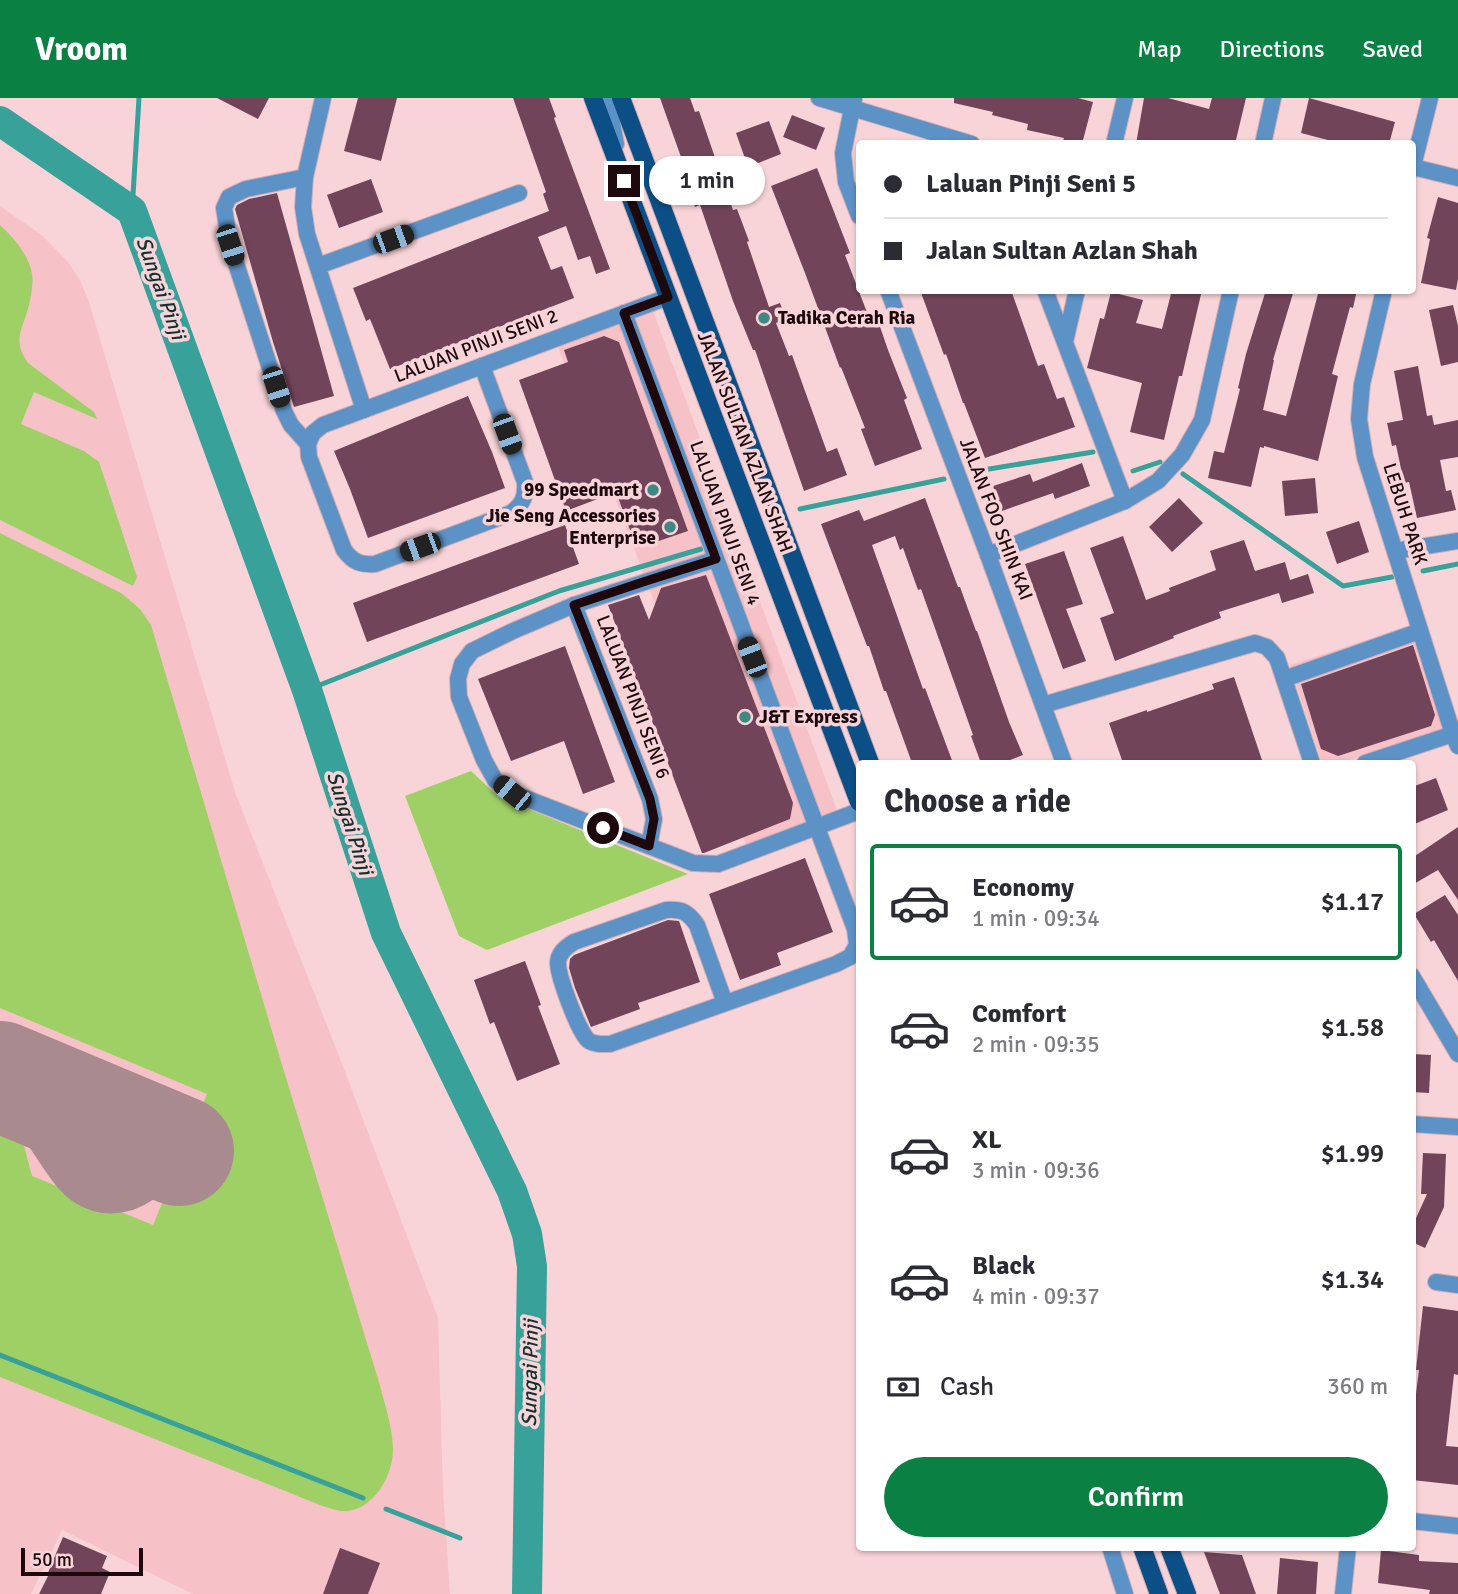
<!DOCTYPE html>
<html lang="en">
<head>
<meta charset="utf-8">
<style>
  body { margin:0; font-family:Signika,sans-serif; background:#f7f7f7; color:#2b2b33; height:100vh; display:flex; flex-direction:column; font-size:26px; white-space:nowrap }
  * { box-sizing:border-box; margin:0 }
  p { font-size:23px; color:#7c7c81 }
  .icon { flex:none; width:38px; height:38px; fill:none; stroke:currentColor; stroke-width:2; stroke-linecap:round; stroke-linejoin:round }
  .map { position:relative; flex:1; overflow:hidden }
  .drawer { position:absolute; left:856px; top:662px; width:560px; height:791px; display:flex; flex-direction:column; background:#fff; border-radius:7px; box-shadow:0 2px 5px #0004 }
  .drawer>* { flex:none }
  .top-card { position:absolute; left:856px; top:42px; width:560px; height:154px; border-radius:7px; box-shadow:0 2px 5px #0004; display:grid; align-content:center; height:154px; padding:0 28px; background:#fff }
  .scale { position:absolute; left:21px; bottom:18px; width:122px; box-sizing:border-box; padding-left:7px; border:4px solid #1d090d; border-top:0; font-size:19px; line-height:24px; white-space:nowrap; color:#1d090d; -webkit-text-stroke:5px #f8d4d8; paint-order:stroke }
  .end { position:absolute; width:32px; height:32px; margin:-16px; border:9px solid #1d090d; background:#fff; box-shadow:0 0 0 4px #fff }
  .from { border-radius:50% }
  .bubble { position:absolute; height:49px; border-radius:24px; background:#fff; box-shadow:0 2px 5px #0004; font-size:23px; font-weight:600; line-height:49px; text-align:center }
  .car { position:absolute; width:21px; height:42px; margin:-21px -10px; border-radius:9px; box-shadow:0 0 5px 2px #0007; background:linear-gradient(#222 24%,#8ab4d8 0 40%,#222 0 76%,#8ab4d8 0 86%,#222 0) }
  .top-card b { display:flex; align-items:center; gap:24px; height:66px; font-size:26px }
  .top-card b+b { border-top:2px solid #e1e1e2 }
  .top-card i { width:18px; height:18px; background:#2b2b33 }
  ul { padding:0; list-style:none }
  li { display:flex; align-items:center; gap:21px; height:116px; margin:0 14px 10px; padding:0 14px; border:4px solid transparent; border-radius:7px }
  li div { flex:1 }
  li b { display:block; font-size:26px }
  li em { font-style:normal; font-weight:600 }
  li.on { border-color:#0b8043 }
  li>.icon { width:63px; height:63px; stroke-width:1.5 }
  h2 { padding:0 28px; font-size:32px; line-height:84px }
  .pay { display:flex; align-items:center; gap:18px; height:77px; padding:0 28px; font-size:26px }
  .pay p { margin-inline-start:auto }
  .action { display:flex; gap:14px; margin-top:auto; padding:14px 28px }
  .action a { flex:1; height:80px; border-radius:42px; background:#0b8043; color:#fff; font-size:28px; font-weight:600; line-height:80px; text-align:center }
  header { display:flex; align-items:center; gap:42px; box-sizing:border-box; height:98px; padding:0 35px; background:#0b8043; color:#fff }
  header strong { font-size:33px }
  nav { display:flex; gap:38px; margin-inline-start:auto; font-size:24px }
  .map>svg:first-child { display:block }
</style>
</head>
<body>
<header>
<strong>Vroom</strong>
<nav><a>Map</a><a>Directions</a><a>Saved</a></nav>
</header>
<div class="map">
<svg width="1458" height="1496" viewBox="0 0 1458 1496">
  <rect width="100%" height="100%" fill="#f8d4d8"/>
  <!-- built -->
  <g fill="#f7c1c8">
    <polygon points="0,108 43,138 67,163 79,180 88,201 236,697 341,963 438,1220 443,1393 450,1496 193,1496 62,1432 31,1496 0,1496"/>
    <polygon points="650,205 837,712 746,747 555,241"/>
    <polygon points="1410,528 1444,631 1340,665 1322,665 1290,567"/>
  </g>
  <!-- green -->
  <g fill="#9fd066">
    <path d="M0,127C13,139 29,157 32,176C34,184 30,206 27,214C20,236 14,244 28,265L94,314L97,321L34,294L21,326L84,353L99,364L137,479L133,488L0,422Z"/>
    <path d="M0,435L121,495L140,511L151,527L283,970L378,1281C384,1303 392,1327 393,1350C394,1377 372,1416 341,1413C334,1412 327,1409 320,1407L0,1279V1034L23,1044L32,1078L153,1127L207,996L0,910Z"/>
    <polygon points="471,673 499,699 688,776 487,852 459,838 405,698"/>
  </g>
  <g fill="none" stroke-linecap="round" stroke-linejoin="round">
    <!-- stream -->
    <g stroke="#37a19a" stroke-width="5">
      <polyline points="132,113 139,0"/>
      <polyline points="977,373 1093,354"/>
      <polyline points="1133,373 1160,364"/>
      <polyline points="1183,376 1343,488 1392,479"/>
      <polyline points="800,411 944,381"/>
      <polyline points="1423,473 1458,466"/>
      <polyline points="307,592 559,493 701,451"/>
      <polyline points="0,1257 363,1400"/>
      <polyline points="386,1411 460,1440"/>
    </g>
    <!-- river -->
    <polyline stroke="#37a19a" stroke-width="30" points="0,23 132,113 307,592 386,835 512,1093 527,1136 532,1168 527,1496"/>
    <!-- taxiway -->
    <path stroke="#a98b8f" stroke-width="44" d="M0,974C22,980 45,987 67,991C90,994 119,993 140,1004C146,1008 151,1014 154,1020C180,1063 129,1111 88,1087C70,1077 53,1042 39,1025C28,1011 14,1000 0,989"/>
    <!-- runway -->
    <polyline stroke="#a98b8f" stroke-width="110" points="0,978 179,1053"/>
  </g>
  <!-- building -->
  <g fill="#71445a">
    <polygon points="217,0 269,0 258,21"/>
    <polygon points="358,0 397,0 381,63 344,53"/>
    <polygon points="513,0 549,0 556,19 554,20 610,171 596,176 590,158 578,162 566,128 538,139 551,172 562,168 574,200 390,271 370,221 366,223 353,190 549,113 543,96 546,94"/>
    <polygon points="660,0 690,0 695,14 699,13 733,112 737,111 749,143 747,144 769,209 780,205 786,221 776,225 789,258 792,257 827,354 837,350 847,377 804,393 755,252 753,252 733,203 700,107 695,109 683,74 686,73"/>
    <polygon points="954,0 1078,0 1093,4 1082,46 1062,46 1064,40 1027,32 1028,26 992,17 993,14 954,5"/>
    <polygon points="1144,0 1168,0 1209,11 1212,0 1246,0 1235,46 1136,46"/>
    <polygon points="1309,0 1395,24 1389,46 1343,46 1301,35"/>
    <polygon points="792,17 825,30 816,52 783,39"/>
    <polygon points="769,23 781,56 748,69 736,35"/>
    <polygon points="817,70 850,155 845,157 868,217 875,214 888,252 907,300 904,302 922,351 875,368 861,331 865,330 841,269 840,270 805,175 771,88"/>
    <polygon points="371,81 383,114 339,130 327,97"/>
    <polygon points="277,95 334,298 294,309 273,244 235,111 237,107 249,101"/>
    <polygon points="1438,99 1458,105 1458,181 1456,192 1421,185 1430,141 1427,140"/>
    <polygon points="920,192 1011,192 1038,268 1044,266 1057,301 1064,299 1075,329 985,360 964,305 963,305 946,256 944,257"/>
    <polygon points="1172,192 1202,192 1182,278 1179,278 1164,342 1130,334 1142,285 1087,270 1100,220 1104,221 1111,194 1143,202 1136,225 1162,231"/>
    <polygon points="1266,192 1294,192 1273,262 1274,262 1263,312 1286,318 1319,192 1357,192 1353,210 1350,209 1332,276 1338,278 1318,363 1264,348 1264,350 1260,349 1251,389 1208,380 1214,353 1224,355 1240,291 1238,290 1246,256"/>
    <polygon points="1453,207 1458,228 1458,264 1441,268 1429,212"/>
    <polygon points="604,238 619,244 688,433 647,447 633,440 616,394 566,413 519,282 568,264 564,252"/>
    <polygon points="1418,268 1427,318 1432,317 1434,327 1458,322 1458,359 1440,362 1446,393 1451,392 1456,412 1417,420 1409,384 1404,385 1396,347 1392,348 1387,325 1403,322 1394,273"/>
    <polygon points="468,298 492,354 505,390 368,440 350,391 334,353"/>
    <polygon points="1082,365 1090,388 1055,401 1053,395 1002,413 993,388 1030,376 1033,384"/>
    <polygon points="1315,380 1318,415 1285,418 1282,383"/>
    <polygon points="925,400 958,489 960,489 976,533 977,533 1009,624 1023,657 1002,665 981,665 971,638 973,637 921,491 918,492 903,450 900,452 895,438 872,447 923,591 925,590 953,665 912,665 886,593 884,593 869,548 867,548 821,426 859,412 864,423"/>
    <polygon points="1179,400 1203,425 1172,454 1149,429"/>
    <polygon points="1359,423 1369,454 1337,466 1326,434"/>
    <polygon points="565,427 579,466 367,544 353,505"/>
    <polygon points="1123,438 1146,502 1170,493 1169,490 1216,472 1210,453 1244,442 1255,473 1285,464 1290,482 1308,476 1314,495 1282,505 1279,495 1219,514 1221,520 1173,538 1174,540 1115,563 1100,520 1114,515 1090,450"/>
    <polygon points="1064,453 1083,506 1066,511 1086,563 1063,571 1025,466"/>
    <polygon points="706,477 793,705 790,721 704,755 702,755 608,507 639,497 649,522 661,490"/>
    <polygon points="1413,547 1435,617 1431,628 1338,658 1321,651 1301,586"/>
    <polygon points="565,548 615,684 583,696 564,643 511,663 478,581"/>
    <polygon points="1234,579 1263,665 1123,665 1109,625 1147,612 1147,614 1214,591 1212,586"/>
    <polygon points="1436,680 1448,712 1412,727 1412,689"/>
    <polygon points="1458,729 1458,802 1438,772 1412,787 1412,760"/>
    <polygon points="805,760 833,834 777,855 781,867 740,882 709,796"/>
    <polygon points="1445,797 1458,817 1458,883 1434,842 1431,844 1414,816"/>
    <polygon points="668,822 679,823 700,884 638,905 640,911 591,929 575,890 569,870 570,861 574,857"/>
    <polygon points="525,863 541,907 538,908 560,966 517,983 494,924 490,926 474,882"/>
    <polygon points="1412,956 1431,957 1429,995 1412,994"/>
    <polygon points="1423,1055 1446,1056 1444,1109 1425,1150 1412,1144 1412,1129 1427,1096 1421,1096"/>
    <polygon points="1423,1208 1458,1213 1458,1277 1454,1276 1446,1348 1458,1349 1458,1387 1412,1382 1412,1327 1419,1272 1416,1272"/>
    <polygon points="63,1439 107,1458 102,1470 110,1474 101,1496 39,1496 48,1478 47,1477"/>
    <polygon points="340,1450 380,1465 368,1496 323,1496"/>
    <polygon points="1381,1452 1419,1457 1419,1463 1458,1465 1458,1496 1429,1496 1430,1492 1378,1485"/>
    <polygon points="1204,1454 1242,1457 1256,1496 1220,1496"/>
    <polygon points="1280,1460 1318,1464 1316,1496 1277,1496"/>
  </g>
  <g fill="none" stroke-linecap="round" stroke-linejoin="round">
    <!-- minor casing -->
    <g stroke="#d1afb3" stroke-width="18">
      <g id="minor">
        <polyline points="323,0 305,79 303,109 307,136 364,312"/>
        <polyline points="605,0 610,14 616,46"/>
        <polyline points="819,0 972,46"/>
        <polyline points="854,1 843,55 846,84 859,118"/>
        <polyline points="1114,46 1125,0"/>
        <polyline points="1263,46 1273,0"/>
        <polyline points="1413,69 1458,80"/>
        <polyline points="1412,72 1430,0"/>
        <path d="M305,79L246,91L229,99L224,110L230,147L284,313L291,327L308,346L309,359L344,452C353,464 360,467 375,466L511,415C523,406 526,399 525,384L482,268"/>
        <polyline points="318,168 519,95"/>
        <polyline points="888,192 988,457 1064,665"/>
        <polyline points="1045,192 1125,403"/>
        <polyline points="1384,192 1362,286 1359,321 1365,359 1453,636 1458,648"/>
        <path d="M624,215L855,831L857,847L850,859L836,866L610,946C602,946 596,947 589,943C579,936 558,878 558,865C558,855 566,849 574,844L666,812C682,811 688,814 697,827L725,905"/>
        <polyline points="1065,244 1077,192"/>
        <polyline points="308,346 313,335 323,327 668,199"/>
        <polyline points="1395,453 1458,443"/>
        <polyline points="988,457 1125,403 1158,383 1182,357 1202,322 1231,192"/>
        <polyline points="716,461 574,507 513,533 472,553 462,566 458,581 459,599 484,662 495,682 512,695 693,765 718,766 859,713"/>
        <polyline points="574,507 650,701 654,721 649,748"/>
        <polyline points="1284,581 1420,533"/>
        <polyline points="1043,607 1255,545 1267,549 1277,560 1312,665"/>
        <polyline points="1365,665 1453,636"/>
        <polyline points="1412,878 1458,956"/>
        <polyline points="1412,1026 1458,1029"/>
        <polyline points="1436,1184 1458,1187"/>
        <polyline points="1412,1423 1458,1428"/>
        <polyline points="1110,1449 1125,1496"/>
        <polyline points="1343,1496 1348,1449"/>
      </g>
    </g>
    <!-- primary casing -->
    <g stroke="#d1afb3" stroke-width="20">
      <g id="primary">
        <polyline points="593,0 859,704"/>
        <polyline points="621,0 870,665"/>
        <polyline points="1142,1449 1159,1496"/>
        <polyline points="1169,1449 1187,1496"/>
      </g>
    </g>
    <!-- minor -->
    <use href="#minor" stroke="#5d92c7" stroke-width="16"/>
    <!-- primary -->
    <use href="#primary" stroke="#0b4f86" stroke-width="18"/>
  </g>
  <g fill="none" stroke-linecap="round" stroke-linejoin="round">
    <!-- route -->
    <polyline stroke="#1d090d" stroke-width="9" points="603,730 649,748 654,721 650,701 574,507 646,483 716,461 624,215 668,199 624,83"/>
  </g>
  <!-- markers -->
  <g fill="#408883" stroke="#f8d4d8" stroke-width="2.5">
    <circle cx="764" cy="220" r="7"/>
    <circle cx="653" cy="392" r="7"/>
    <circle cx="670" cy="429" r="7"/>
    <circle cx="745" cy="619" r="7"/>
  </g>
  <g text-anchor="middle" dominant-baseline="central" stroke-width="7" stroke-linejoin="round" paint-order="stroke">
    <!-- poi labels -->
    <g font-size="19" font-weight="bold" fill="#1d090d" stroke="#f8d4d8" text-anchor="start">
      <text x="778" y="220">Tadika Cerah Ria</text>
      <text x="639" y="392" text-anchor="end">99 Speedmart</text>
      <text x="656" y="418" text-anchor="end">Jie Seng Accessories<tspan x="656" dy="22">Enterprise</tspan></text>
      <text x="759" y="619">J&amp;T Express</text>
    </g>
    <!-- street labels -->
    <g font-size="19" fill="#1d090d" stroke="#f8d4d8">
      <text transform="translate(476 248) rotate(-21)">LALUAN PINJI SENI 2</text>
      <text transform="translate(745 344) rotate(69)">JALAN SULTAN AZLAN SHAH</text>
      <text transform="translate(1405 416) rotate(72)">LEBUH PARK</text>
      <text transform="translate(996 421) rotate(69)">JALAN FOO SHIN KAI</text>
      <text transform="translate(725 425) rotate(70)">LALUAN PINJI SENI 4</text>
      <text transform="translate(633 599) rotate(69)">LALUAN PINJI SENI 6</text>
    </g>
    <!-- water labels -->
    <g font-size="21" font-style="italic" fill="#123230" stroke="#f8d4d8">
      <text transform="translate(161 190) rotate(70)">Sungai Pinji</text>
      <text transform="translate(350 725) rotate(72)">Sungai Pinji</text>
      <text transform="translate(530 1275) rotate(-89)">Sungai Pinji</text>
    </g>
  </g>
</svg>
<div class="scale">50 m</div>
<i class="end from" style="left:603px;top:730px"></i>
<i class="end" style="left:624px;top:83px"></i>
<div class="bubble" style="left:649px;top:58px;width:116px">1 min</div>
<i class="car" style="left:393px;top:141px;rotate:70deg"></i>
<i class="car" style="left:230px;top:147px;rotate:162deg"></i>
<i class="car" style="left:276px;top:289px;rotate:162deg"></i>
<i class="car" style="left:507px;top:336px;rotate:160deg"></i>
<i class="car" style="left:420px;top:449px;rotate:250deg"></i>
<i class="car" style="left:752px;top:559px;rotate:339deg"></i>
<i class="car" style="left:512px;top:695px;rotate:309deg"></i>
<div class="top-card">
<b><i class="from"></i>Laluan Pinji Seni 5</b>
<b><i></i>Jalan Sultan Azlan Shah</b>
</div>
<section class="drawer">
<h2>Choose a ride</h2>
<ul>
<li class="on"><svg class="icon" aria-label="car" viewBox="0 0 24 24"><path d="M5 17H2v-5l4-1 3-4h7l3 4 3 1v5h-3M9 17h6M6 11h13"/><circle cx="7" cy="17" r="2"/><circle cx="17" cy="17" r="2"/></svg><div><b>Economy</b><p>1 min · 09:34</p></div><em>$1.17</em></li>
<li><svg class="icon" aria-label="car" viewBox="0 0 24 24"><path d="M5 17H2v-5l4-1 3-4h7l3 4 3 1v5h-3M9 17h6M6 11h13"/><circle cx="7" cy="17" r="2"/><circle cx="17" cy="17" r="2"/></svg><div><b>Comfort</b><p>2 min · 09:35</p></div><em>$1.58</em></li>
<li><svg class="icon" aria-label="car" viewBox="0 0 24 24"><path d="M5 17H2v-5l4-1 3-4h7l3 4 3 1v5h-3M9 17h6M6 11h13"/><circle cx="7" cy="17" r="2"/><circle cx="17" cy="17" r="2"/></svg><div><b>XL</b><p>3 min · 09:36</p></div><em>$1.99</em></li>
<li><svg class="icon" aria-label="car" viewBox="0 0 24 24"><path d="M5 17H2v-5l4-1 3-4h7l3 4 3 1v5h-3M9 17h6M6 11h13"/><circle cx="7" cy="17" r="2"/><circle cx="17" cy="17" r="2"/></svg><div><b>Black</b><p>4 min · 09:37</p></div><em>$1.34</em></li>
</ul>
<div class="pay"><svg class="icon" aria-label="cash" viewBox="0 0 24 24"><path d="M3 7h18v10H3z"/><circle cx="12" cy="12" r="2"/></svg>Cash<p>360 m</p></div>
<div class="action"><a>Confirm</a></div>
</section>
</div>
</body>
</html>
